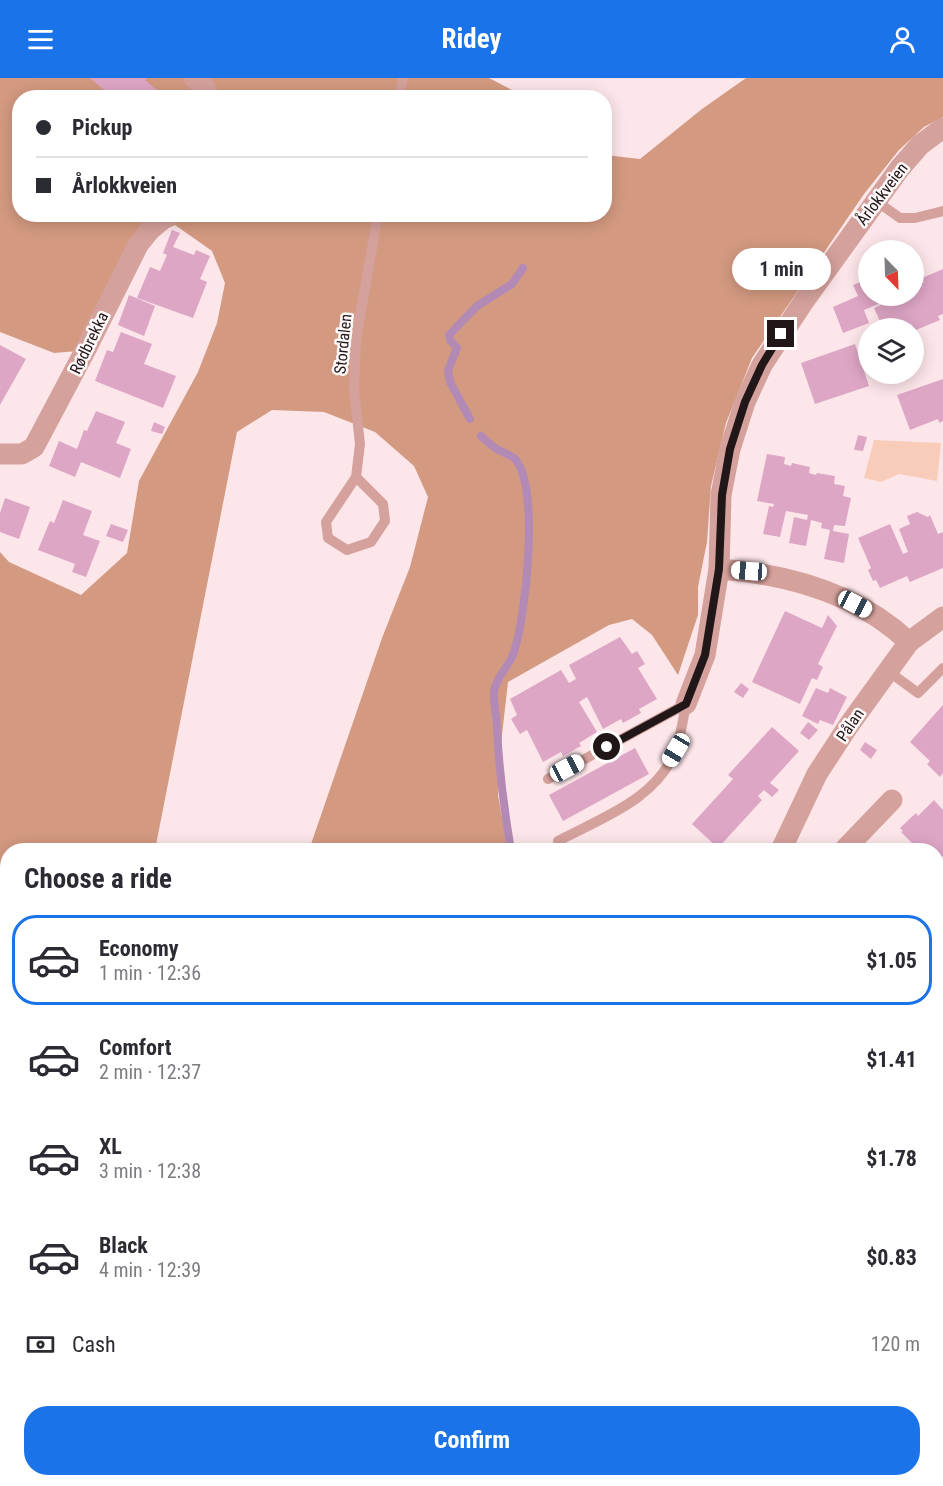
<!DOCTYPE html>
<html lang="en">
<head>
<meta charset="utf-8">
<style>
  body { margin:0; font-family:"Roboto Condensed",sans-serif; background:#f7f7f7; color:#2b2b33; height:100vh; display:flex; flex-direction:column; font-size:22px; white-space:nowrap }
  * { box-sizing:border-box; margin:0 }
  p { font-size:20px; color:#7c7c81 }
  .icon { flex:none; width:33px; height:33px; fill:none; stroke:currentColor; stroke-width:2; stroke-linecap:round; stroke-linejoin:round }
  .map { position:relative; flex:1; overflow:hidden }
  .details { position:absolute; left:0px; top:765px; width:944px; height:644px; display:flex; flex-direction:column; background:#fff; border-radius:24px 24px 0 0; box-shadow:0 3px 15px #0003 }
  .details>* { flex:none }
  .top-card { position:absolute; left:12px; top:12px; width:600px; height:132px; border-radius:24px; box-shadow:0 3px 15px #0003; display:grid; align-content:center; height:132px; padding:0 24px; background:#fff }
  .needle { width:39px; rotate:157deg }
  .buttons { position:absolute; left:858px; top:162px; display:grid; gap:12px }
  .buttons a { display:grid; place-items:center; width:66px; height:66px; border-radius:50%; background:#fff; box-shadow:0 3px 15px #0003; font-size:30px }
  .end { position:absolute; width:27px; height:27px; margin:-14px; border:8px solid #211719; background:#fff; box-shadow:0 0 0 3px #fff }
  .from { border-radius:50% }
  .bubble { position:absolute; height:42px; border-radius:21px; background:#fff; box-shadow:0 3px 15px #0003; font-size:20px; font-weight:700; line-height:42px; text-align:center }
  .car { position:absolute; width:18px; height:36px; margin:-18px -9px; border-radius:8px; box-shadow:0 0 4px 2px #0007; background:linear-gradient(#fff 24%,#345 0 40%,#fff 0 76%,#345 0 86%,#fff 0) }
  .top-card b { display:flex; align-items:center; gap:21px; height:57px; font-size:22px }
  .top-card b+b { border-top:2px solid #e1e1e2 }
  .top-card i { width:15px; height:15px; background:#2b2b33 }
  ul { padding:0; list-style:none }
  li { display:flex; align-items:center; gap:18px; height:90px; margin:0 12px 9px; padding:0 12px; border:3px solid transparent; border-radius:24px }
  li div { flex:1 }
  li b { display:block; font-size:22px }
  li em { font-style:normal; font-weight:700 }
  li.on { border-color:#1a73e8 }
  li>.icon { width:54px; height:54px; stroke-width:1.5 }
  h2 { padding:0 24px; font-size:27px; line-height:72px }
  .pay { display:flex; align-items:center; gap:15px; height:66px; padding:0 24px; font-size:22px }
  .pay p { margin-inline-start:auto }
  .action { display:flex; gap:12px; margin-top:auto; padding:12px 24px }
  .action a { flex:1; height:69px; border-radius:24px; background:#1a73e8; color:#fff; font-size:24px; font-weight:700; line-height:69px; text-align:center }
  header { display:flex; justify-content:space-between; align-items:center; height:78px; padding:0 24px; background:#1a73e8; color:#fff; font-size:27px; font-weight:700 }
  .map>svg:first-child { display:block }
</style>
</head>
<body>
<header><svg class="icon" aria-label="menu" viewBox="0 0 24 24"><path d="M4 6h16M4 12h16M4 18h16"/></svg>Ridey<svg class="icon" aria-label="person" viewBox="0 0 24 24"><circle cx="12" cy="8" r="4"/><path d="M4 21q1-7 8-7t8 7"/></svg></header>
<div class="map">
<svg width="943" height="1408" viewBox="0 0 943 1408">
  <rect width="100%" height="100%" fill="#fde6ea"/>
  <!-- green -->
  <polygon fill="#f8ccb9" points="874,362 941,365 937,403 899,396 881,404 864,400"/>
  <!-- forest -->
  <polygon fill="#d49a81" points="0,0 489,0 525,19 20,20 20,136 604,136 605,77 640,81 702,31 746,0 943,0 943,39 924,49 899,72 864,116 752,280 726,345 711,408 707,464 698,509 698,537 678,597 652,557 632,541 609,547 508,604 502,657 498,717 508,772 309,772 382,560 410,489 428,419 414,388 375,354 324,334 272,332 237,354 155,772 8,772 8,1401 936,1401 936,810 943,802 943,1408 0,1408 0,474 9,484 81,517 127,475 139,403 198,294 217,245 225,205 212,173 175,147 150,158 78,273 54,275 0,254"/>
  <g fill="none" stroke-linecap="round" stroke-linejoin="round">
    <!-- stream -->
    <g stroke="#b28ab5" stroke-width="8">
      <polyline points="470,341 450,304 448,292 457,270 450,262 449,257 477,228 512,206 523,190"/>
      <path d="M481,358C485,362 490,366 495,370C501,374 510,376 515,381C540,409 526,538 514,574C510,588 496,598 494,614C493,626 497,638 497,650C499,692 504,731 511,772"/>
      <polyline points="718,1401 721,1408"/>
    </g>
  </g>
  <!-- building -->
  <g fill="#dea6c5">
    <polygon points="90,0 147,0 145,2 166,20 114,20"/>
    <polygon points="172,152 180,155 173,169 194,177 196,172 210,178 200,201 207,204 193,240 137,220 150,189 160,193 167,177 163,175"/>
    <polygon points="943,191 943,236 938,238 940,242 916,252 917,256 914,258 914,250 883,250 874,230 901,218 914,218 914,209 924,204 922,200"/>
    <polygon points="868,201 868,218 878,218 881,225 864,232 869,245 843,255 833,229 858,218 853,207"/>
    <polygon points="129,217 155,228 144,258 118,247"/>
    <polygon points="121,254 152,266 144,286 176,298 163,330 95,303 107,272 113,274"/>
    <polygon points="855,266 869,308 815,326 801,285"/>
    <polygon points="0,267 26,281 0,327"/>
    <polygon points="943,301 943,343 939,345 938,341 910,352 897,317"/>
    <polygon points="96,333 125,344 116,365 131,371 120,400 81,384 75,399 49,388 59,363 77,371 84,352 87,353"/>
    <polygon points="154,344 165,349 162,356 151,353"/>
    <polygon points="858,357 867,359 863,373 854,372"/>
    <polygon points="767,376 785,379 784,386 791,388 792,385 810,389 809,395 816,397 817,395 835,398 834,406 845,408 843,418 851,420 845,448 834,447 833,453 849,456 844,485 824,481 830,452 821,450 822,445 811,442 806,468 789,465 794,439 807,442 808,437 786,433 780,459 763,456 769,428 773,429 774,426 757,423"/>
    <polygon points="5,420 30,429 19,461 0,454 0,435"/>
    <polygon points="63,422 92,433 83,457 100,463 86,499 72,494 75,486 38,472 50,443 54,445"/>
    <polygon points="917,434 928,439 930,437 938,456 943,454 943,490 910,504 907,498 880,510 876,502 873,503 868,492 871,490 858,460 890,446 903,476 908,474 899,451 910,446 907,438"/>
    <polygon points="111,446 128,452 123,464 106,458"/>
    <polygon points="785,533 822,550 828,537 837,548 818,586 823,589 817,602 812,600 800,626 752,604"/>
    <polygon points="620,559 632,576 637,573 645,586 638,590 657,621 639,631 641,635 623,645 621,641 603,651 587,619 579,624 597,654 579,665 581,668 563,678 561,674 543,684 527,652 520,656 511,641 517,637 510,621 561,592 569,605 576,601 569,587"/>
    <polygon points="741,605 749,611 743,620 734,614"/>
    <polygon points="816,610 828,615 830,610 847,619 833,647 820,642 818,646 802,638"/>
    <polygon points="943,627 943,695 940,699 927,686 930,683 910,664"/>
    <polygon points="808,644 818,652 809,662 800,655"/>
    <polygon points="772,649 799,673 770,705 779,712 772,719 764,712 758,718 762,722 718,770 692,746 733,701 728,697"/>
    <polygon points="865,664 877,672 871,681 860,672"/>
    <polygon points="635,670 649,696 563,743 549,717"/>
    <polygon points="934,722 943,732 943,778 936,785 936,772 919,772 901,754 903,753 900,750 916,735 918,738"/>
  </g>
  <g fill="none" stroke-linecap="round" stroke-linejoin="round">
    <!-- path -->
    <g stroke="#bba8ab" stroke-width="4" stroke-dasharray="1.5 4.5" stroke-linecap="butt">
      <polyline points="936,1094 943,1086"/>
      <polyline points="862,1401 880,1408"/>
      <polyline points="738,1408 739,1401"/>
    </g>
    <!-- service -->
    <g stroke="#d5a19c" stroke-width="10">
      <polyline points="399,20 403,0"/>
      <polyline points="876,123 900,140 915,140 943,133"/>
      <polyline points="356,399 383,426 385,443 371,464 347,472 328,460 326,444 356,399 360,366 354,312 356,261 378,136"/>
      <polyline points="888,593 918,615 943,590"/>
      <polyline points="548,701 686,626"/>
      <path d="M558,763C601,740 658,721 676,671C681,657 683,641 686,626"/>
    </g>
    <!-- minor -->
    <g stroke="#d5a19c" stroke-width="21">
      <polyline points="194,0 205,10 210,20"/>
      <polyline points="0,376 22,376 34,369 87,269 138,167 150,152 169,136"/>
      <path d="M719,491C788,496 858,516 909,564"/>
      <polyline points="686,626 705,577 719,491 721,417 730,371 745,324 762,287 804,223 900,90 920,67 943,50"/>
      <polyline points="781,772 817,696 849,647 909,564 943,539"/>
      <polyline points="844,772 892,722"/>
    </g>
  </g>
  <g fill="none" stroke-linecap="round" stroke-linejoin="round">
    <!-- route -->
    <polyline stroke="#211719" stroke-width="8" points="607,669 686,626 705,577 719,491 722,417 730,371 745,324 762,287 781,256"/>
  </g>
  <g text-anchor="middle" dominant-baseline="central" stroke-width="5" stroke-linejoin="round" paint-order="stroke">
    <!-- street labels -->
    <g font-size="16" fill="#211719" stroke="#fef8f9">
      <text transform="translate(882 116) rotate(-53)">Årlokkveien</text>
      <text transform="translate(89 265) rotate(-64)">Rødbrekka</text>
      <text transform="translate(343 266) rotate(-84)">Stordalen</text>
      <text transform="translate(850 647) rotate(-56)">Pålan</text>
    </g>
  </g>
</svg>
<div class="buttons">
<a><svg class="needle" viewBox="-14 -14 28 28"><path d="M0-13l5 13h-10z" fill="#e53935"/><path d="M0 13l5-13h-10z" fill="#7c7c81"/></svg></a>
<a><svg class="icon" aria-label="layers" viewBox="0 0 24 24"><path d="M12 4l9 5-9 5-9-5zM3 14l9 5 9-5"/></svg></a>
</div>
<i class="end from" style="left:607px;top:669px"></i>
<i class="end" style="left:781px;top:256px"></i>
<div class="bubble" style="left:732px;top:170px;width:99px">1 min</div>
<i class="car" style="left:749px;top:493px;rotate:274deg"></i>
<i class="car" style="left:855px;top:526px;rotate:118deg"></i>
<i class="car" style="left:676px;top:672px;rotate:211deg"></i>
<i class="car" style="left:567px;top:690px;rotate:62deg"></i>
<div class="top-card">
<b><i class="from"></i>Pickup</b>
<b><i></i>Årlokkveien</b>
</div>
<section class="details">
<h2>Choose a ride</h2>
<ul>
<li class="on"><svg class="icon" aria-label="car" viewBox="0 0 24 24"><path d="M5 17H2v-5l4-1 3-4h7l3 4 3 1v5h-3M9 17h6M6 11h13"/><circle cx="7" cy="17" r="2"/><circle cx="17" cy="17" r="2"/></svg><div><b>Economy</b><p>1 min · 12:36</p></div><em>$1.05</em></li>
<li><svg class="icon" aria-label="car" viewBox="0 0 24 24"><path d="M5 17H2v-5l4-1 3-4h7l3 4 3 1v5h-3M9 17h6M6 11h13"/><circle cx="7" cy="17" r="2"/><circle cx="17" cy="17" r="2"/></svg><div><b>Comfort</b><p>2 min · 12:37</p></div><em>$1.41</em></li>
<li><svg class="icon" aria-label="car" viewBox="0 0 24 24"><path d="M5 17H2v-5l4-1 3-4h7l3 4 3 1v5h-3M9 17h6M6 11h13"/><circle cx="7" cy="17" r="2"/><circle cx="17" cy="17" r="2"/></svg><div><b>XL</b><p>3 min · 12:38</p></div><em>$1.78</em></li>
<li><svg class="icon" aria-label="car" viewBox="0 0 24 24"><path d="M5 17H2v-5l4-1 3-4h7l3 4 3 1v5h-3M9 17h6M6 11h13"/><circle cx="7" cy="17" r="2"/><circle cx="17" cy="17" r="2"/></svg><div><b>Black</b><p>4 min · 12:39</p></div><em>$0.83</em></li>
</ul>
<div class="pay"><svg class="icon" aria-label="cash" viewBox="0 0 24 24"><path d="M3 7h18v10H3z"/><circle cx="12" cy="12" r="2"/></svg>Cash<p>120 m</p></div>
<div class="action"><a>Confirm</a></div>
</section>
</div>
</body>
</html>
